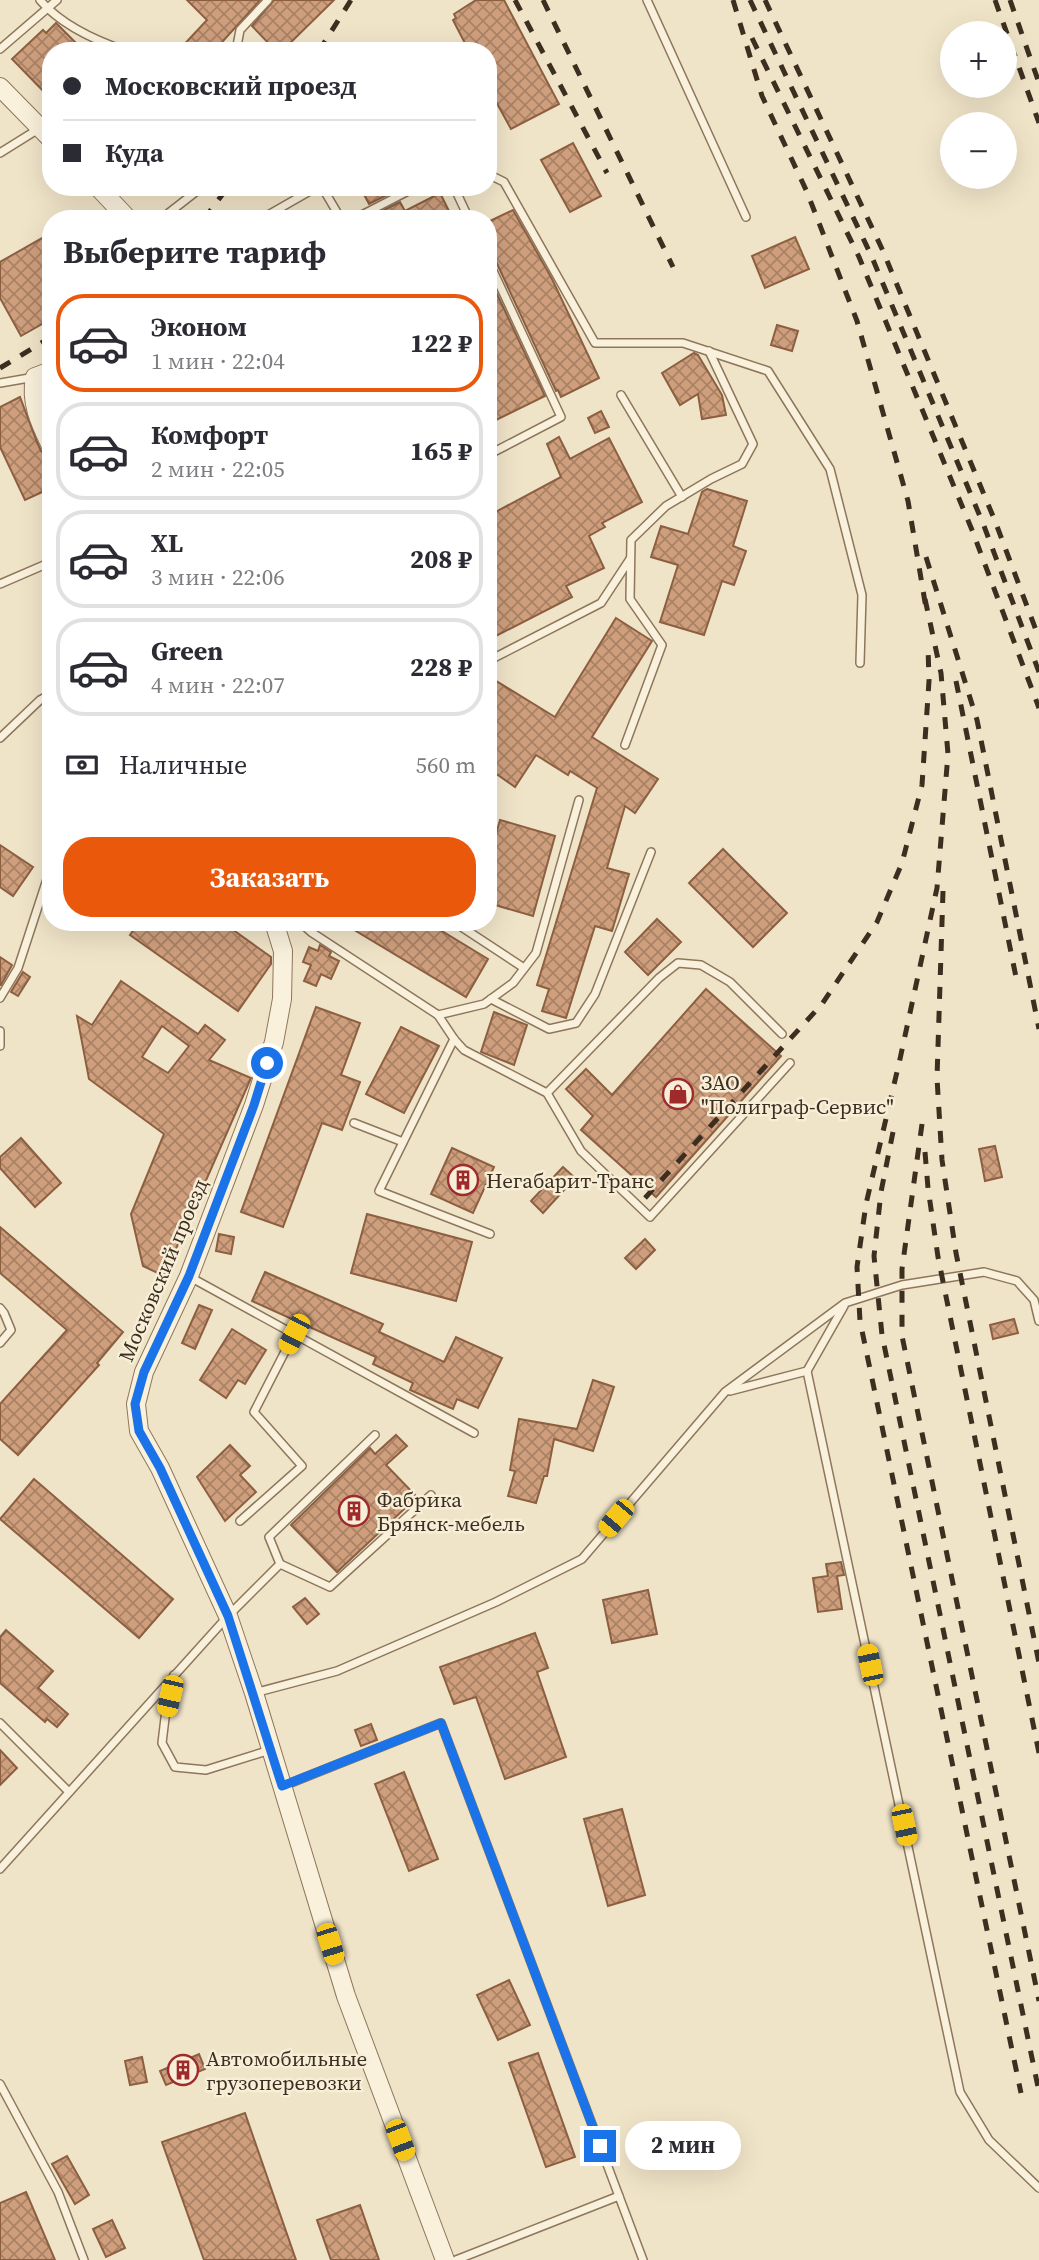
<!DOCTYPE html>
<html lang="ru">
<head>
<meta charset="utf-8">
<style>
  body { margin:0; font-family:"Source Serif 4",serif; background:#f2f2f3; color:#2b2b33; height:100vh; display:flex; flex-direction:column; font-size:26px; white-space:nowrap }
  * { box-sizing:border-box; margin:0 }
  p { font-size:23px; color:#7c7c81 }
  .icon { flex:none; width:38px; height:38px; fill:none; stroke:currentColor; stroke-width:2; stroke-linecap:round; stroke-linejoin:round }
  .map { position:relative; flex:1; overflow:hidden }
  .drawer { position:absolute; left:42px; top:210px; width:455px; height:721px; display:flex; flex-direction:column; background:#fff; border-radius:28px; box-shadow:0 7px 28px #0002 }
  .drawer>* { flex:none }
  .top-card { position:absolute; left:42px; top:42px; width:455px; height:154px; border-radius:28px; box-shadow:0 7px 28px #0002; display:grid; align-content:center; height:154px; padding:0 21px; background:#fff }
  .tools { position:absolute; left:940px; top:21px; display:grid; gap:14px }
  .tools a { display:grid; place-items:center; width:77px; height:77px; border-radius:50%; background:#fff; box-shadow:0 7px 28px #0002; font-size:35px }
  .end { position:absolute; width:32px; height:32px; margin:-16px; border:9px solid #1a73e8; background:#fff; box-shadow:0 0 0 4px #fff }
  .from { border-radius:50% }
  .bubble { position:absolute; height:49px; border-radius:24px; background:#fff; box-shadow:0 7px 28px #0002; font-size:23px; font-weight:700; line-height:49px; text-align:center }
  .car { position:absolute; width:21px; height:42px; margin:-21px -10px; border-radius:9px; box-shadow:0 0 5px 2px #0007; background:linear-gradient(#f5c518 24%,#345 0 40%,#f5c518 0 76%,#345 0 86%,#f5c518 0) }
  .top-card b { display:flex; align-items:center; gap:24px; height:66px; font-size:26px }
  .top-card b+b { border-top:2px solid #e1e1e2 }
  .top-card i { width:18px; height:18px; background:#2b2b33 }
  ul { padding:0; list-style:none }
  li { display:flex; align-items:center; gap:21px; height:98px; margin:0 14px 10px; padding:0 7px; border:4px solid #e1e1e2; border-radius:28px }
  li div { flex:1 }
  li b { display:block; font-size:26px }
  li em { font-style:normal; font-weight:700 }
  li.selected { border-color:#ea580c }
  li>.icon { width:63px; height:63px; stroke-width:1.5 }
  h2 { padding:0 21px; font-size:32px; line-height:84px }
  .pay { display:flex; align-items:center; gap:18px; height:77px; padding:0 21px; font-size:26px }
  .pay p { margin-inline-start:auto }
  .cta { display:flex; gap:14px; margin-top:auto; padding:14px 21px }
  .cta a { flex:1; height:80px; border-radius:28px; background:#ea580c; color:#fff; font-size:28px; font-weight:700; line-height:80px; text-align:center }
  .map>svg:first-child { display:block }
</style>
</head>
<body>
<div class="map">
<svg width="1039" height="2260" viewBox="0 0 1039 2260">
  <defs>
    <pattern id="building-cross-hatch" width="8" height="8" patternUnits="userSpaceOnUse" patternTransform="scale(1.75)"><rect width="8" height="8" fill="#cf9f7d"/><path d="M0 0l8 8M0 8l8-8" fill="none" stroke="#a98266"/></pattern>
  </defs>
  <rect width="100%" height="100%" fill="#f0e4c8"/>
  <!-- building -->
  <g fill="url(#building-cross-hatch)" stroke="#8d5f41" stroke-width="2" fill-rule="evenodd">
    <polygon points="187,0 260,0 214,51 178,51 207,20"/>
    <polygon points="274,0 334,0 282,51 276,51 252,26"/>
    <polygon points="476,0 504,0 559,104 511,129 488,87 488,51 469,51 453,20 456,18 454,14"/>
    <polygon points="56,23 84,51 51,51 51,99 12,59 43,30 46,33"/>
    <polygon points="573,143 601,196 570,212 541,160"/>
    <polygon points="360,187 393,187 395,191 369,204"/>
    <polygon points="440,193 450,213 437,219 376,219 374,215 400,202 405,211"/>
    <polygon points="513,210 552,279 599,378 561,397 558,390 556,391 494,257 488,254 488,222"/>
    <polygon points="51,233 51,319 21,336 0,298 0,262"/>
    <polygon points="795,237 809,269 765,288 752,256"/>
    <polygon points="488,275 545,396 488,424"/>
    <polygon points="777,325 798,331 792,351 771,345"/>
    <polygon points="694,353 698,355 722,395 726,415 702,419 698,394 680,405 662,373"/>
    <polygon points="20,397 37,442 41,451 48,457 51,462 51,488 25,500 0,447 0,407"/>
    <polygon points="601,411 609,427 595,433 588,418"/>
    <polygon points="559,437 570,459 609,438 642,502 602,523 605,527 589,536 604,568 566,586 572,597 488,640 488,516 561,477 547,444"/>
    <polygon points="707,489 747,501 733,546 746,551 734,585 722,581 704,635 660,622 678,565 651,557 661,526 688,534 702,492"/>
    <polygon points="616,618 652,641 592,737 658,779 635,813 625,806 607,868 629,874 612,931 595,926 566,1018 542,1011 549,989 537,985 597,788 570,771 568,775 536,755 515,787 488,768 488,676 555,717"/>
    <polygon points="500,820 555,836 533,916 488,903 488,863"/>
    <polygon points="0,845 33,867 13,896 0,887"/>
    <polygon points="723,849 787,913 753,947 689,883"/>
    <polygon points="657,919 681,942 648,975 625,952"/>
    <polygon points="139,922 222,922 271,957 271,964 238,1011 130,935"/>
    <polygon points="341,922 427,922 488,959 466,997"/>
    <polygon points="320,945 331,952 329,956 339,961 331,979 321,974 316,986 304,981 311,965 303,962 309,947 318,951"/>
    <polygon points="0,957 12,965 1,985 0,985"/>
    <polygon points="23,972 30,977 18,996 11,992"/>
    <path d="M121,981L198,1034L205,1025L225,1040L209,1060L251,1078L164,1276L143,1266L131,1214L164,1134L89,1079L77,1016L92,1025ZM162,1026L189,1046L168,1073L142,1057Z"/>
    <polygon points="706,989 781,1056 656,1197 581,1130 593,1116 566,1089 586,1069 612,1095"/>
    <polygon points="316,1007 360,1023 341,1075 360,1082 342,1130 322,1123 283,1227 241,1212"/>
    <polygon points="494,1012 527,1025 514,1065 481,1052"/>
    <polygon points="401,1027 439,1046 404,1113 366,1094"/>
    <polygon points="21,1138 61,1183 35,1207 0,1168 0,1157"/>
    <polygon points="995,1146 1002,1177 985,1181 979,1149"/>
    <polygon points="452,1148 494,1167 473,1213 431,1194"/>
    <polygon points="563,1167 575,1178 543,1213 531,1201"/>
    <polygon points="367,1214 472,1242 456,1301 351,1273"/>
    <polygon points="0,1227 123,1332 97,1363 99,1365 18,1455 0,1439 0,1404 67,1330 0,1273"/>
    <polygon points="219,1234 234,1237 231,1254 216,1251"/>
    <polygon points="645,1239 655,1250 636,1269 625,1258"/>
    <polygon points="265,1272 383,1324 379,1332 444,1362 456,1337 502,1358 478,1408 457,1399 453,1409 410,1390 413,1383 373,1364 376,1357 252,1301"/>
    <polygon points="199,1305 212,1310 195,1349 182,1343"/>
    <polygon points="1014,1319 1018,1333 993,1339 990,1325"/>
    <polygon points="232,1329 266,1350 245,1384 238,1380 226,1398 200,1380"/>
    <polygon points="593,1380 614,1387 593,1451 554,1439 547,1476 544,1476 536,1503 508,1496 515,1471 510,1470 519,1419 577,1429"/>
    <polygon points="396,1435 407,1446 386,1465 417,1497 337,1572 291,1525 370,1448 375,1454"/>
    <polygon points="230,1445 250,1466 240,1475 256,1492 225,1521 197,1477"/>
    <polygon points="34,1479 173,1599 139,1638 0,1519"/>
    <polygon points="841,1562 844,1575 837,1576 842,1609 818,1612 813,1578 828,1576 826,1564"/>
    <polygon points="648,1590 657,1634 612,1643 603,1600"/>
    <polygon points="305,1598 319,1614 307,1624 293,1607"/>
    <polygon points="6,1630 53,1671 38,1688 68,1714 57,1727 47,1719 45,1722 0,1683 0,1637"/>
    <polygon points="535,1633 548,1668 537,1672 566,1757 505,1779 476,1697 454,1704 440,1667"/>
    <polygon points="371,1724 377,1740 361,1746 355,1730"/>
    <polygon points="0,1750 17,1768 0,1785"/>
    <polygon points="404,1772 438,1859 409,1871 375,1784"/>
    <polygon points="622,1809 645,1895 608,1906 584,1819"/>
    <polygon points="509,1980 530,2025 498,2040 477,1995"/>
    <polygon points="538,2053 575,2157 546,2167 509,2063"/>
    <polygon points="199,2054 205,2069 166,2085 160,2071"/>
    <polygon points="142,2057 147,2082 130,2085 125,2061"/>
    <polygon points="245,2113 296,2260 204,2260 162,2142"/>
    <polygon points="67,2156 89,2195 75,2204 52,2164"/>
    <polygon points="26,2192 55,2260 0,2260 0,2203"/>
    <polygon points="360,2205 379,2260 331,2260 317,2220"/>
    <polygon points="112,2220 125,2248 106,2257 93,2229"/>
  </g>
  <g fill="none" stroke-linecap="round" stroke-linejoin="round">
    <!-- service casing -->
    <g stroke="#8d765c" stroke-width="10">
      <g id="service">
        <path d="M40,0C60,24 97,41 126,51"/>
        <polyline points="647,0 746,217"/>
        <polyline points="0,49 57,0"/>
        <polyline points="236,51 240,30 268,0"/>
        <polyline points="0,153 40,128"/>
        <polyline points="488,174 504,182 595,343 683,343 768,371 830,469 862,595 860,663"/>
        <polyline points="322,187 341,219"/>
        <polyline points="454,187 469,219"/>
        <polyline points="161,219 202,187"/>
        <polyline points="261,219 317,187"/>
        <polyline points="354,219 416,187"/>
        <polyline points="488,260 561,417 488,455"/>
        <polyline points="0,383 35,377"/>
        <polyline points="621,395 682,497"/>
        <polyline points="0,584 51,562"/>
        <polyline points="488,661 601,603 630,559"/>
        <polyline points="0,738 40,700 51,694"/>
        <polyline points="625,745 662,645 630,599 631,540 666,506 711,479 742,464 753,444 709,351"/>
        <polyline points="300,922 311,932 438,1015 454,1039 464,1050 547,1093 581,1151 650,1217 790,1063"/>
        <polyline points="454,922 524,968"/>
        <polyline points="0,998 18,968 51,867"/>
        <polyline points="491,999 549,1029 576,1023 595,994 651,852"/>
        <polyline points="438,1015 484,1004 513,983 536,953 579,800"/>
        <polyline points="0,1031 0,1046"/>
        <polyline points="454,1039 379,1191 490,1234"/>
        <polyline points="547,1093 659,978 678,963 701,965 730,982 782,1034"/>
        <polyline points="354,1123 403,1142"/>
        <polyline points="190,1277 474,1433"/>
        <polyline points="844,1306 807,1371 960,2092 989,2140 1039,2188"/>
        <polyline points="0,1308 4,1313 11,1330 0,1343"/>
        <polyline points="730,1391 807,1371"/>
        <polyline points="240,1521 302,1466 254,1412 294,1334"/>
        <polyline points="280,1564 269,1537 375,1435"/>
        <polyline points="174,1675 165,1718 162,1743 175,1767 206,1770 270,1750"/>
        <polyline points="254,1693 337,1671 496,1602 582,1559 725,1392 845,1303 902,1285 984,1272 1017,1281 1034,1300 1039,1321"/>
        <polyline points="0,1723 69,1792"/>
        <polyline points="283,1786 441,1723 643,2260"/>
        <polyline points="0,1869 228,1616 280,1564 330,1587 431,1495"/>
        <polyline points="0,2084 58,2192 84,2260"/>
        <polyline points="456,2260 619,2196"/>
      </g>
    </g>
    <!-- tertiary casing -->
    <g stroke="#8d765c" stroke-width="20">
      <g id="tertiary">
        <polyline points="0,87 51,139"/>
        <polyline points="98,187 128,219"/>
        <path d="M51,371L35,377C30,403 40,423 51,446"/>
        <polyline points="274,922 283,951 282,999 274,1042 254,1105 189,1276 144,1372 136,1404 139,1431 160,1468 228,1616 254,1693 346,1996 445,2260"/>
      </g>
    </g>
    <!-- service -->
    <use href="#service" stroke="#faf1dc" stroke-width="7"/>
    <!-- tertiary -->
    <use href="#tertiary" stroke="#faf1dc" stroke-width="18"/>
    <!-- rail -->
    <g stroke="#3d2e20" stroke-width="5" stroke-dasharray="12 12" stroke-linecap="butt">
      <polyline points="515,0 607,173"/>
      <polyline points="543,0 673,267"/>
      <polyline points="733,0 762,96 807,192 857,321 908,501 926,608"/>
      <polyline points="750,0 871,255 984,526 1039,672"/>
      <polyline points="765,0 883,251 995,521 1039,638"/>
      <polyline points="995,0 1039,123"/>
      <polyline points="1010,0 1039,83"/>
      <polyline points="752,38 859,257 972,530 1039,708"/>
      <polyline points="319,51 351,0"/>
      <polyline points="204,219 228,187"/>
      <polyline points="0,368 51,337"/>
      <polyline points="926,557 977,720 1039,1029"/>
      <polyline points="925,599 941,673 948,754 937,888 900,1059 866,1204 857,1267 860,1321 1021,2093"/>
      <polyline points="956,681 1017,982"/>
      <polyline points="943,891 937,1078 942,1160 956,1253 1039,1663"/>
      <polyline points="922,1124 902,1269 902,1336 1039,2001"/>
      <polyline points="893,1132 881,1192 874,1256 882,1335 1038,2087"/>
      <polyline points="925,1152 928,1188 938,1257 1039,1753"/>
      <polyline points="645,1198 822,1004 877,922 902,863 922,785 929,681 928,647"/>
    </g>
  </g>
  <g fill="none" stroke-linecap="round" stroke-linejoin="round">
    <!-- route -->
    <polyline stroke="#1a73e8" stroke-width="9" points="267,1063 254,1105 189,1276 144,1372 135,1404 139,1431 160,1468 228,1616 282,1786 441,1723 600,2146"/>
  </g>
  <!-- icons -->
  <defs>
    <g id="shop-ring" transform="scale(1.575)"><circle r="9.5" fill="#f7eed8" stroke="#9e2a2b" stroke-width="1.5"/><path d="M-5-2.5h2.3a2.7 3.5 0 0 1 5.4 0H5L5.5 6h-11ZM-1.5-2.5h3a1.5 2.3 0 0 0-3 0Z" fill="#9e2a2b"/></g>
    <g id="building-ring" transform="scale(1.575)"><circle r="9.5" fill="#f7eed8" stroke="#9e2a2b" stroke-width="1.5"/><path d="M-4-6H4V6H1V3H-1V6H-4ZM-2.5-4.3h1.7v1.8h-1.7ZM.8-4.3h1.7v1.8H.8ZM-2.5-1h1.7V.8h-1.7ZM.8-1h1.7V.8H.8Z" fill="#9e2a2b"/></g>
  </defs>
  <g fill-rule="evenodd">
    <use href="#shop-ring" x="678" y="1094"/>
    <use href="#building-ring" x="463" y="1180"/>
    <use href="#building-ring" x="354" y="1511"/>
    <use href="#building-ring" x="183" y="2070"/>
  </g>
  <g text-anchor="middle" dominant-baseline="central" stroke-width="5" stroke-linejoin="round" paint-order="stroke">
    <!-- poi labels -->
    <g font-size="21" fill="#3d2e20" stroke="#f7eed8" text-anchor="start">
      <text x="701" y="1082">ЗАО<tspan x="701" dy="24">"Полиграф-Сервис"</tspan></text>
      <text x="486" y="1180">Негабарит-Транс</text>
      <text x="377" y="1499">Фабрика<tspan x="377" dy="24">Брянск-мебель</tspan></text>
      <text x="206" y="2058">Автомобильные<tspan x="206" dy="24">грузоперевозки</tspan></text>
    </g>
    <!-- street labels -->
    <g font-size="21" fill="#3d2e20" stroke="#f7eed8">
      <text transform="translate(163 1270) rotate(-67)">Московский проезд</text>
    </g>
  </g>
</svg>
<div class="tools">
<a>+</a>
<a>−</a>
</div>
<i class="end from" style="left:267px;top:1063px"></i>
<i class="end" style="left:600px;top:2146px"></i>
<div class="bubble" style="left:625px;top:2121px;width:116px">2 мин</div>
<i class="car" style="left:294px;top:1334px;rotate:208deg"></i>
<i class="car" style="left:616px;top:1518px;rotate:220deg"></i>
<i class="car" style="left:870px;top:1665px;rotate:348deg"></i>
<i class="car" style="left:170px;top:1696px;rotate:193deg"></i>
<i class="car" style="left:904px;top:1825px;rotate:168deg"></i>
<i class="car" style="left:330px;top:1944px;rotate:163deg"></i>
<i class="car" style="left:400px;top:2140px;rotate:159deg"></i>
<div class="top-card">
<b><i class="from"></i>Московский проезд</b>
<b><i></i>Куда</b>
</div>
<section class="drawer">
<h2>Выберите тариф</h2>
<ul>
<li class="selected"><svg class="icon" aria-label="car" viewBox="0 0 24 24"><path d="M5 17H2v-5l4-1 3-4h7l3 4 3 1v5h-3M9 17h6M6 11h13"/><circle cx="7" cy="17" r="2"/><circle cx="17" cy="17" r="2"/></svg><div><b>Эконом</b><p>1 мин · 22:04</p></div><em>122 ₽</em></li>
<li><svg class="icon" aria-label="car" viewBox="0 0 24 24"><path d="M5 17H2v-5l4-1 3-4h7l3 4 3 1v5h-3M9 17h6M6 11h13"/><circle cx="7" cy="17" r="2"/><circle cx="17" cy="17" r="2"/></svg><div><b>Комфорт</b><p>2 мин · 22:05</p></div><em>165 ₽</em></li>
<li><svg class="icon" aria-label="car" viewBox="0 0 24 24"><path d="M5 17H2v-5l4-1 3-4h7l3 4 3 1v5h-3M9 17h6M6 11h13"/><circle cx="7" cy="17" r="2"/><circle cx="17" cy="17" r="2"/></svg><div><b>XL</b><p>3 мин · 22:06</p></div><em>208 ₽</em></li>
<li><svg class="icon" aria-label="car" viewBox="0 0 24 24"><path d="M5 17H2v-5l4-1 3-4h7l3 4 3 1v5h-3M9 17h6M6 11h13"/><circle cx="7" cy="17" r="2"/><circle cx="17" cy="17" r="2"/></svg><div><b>Green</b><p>4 мин · 22:07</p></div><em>228 ₽</em></li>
</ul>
<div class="pay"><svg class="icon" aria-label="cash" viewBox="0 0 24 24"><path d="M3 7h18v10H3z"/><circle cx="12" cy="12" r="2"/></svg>Наличные<p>560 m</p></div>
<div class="cta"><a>Заказать</a></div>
</section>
</div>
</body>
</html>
